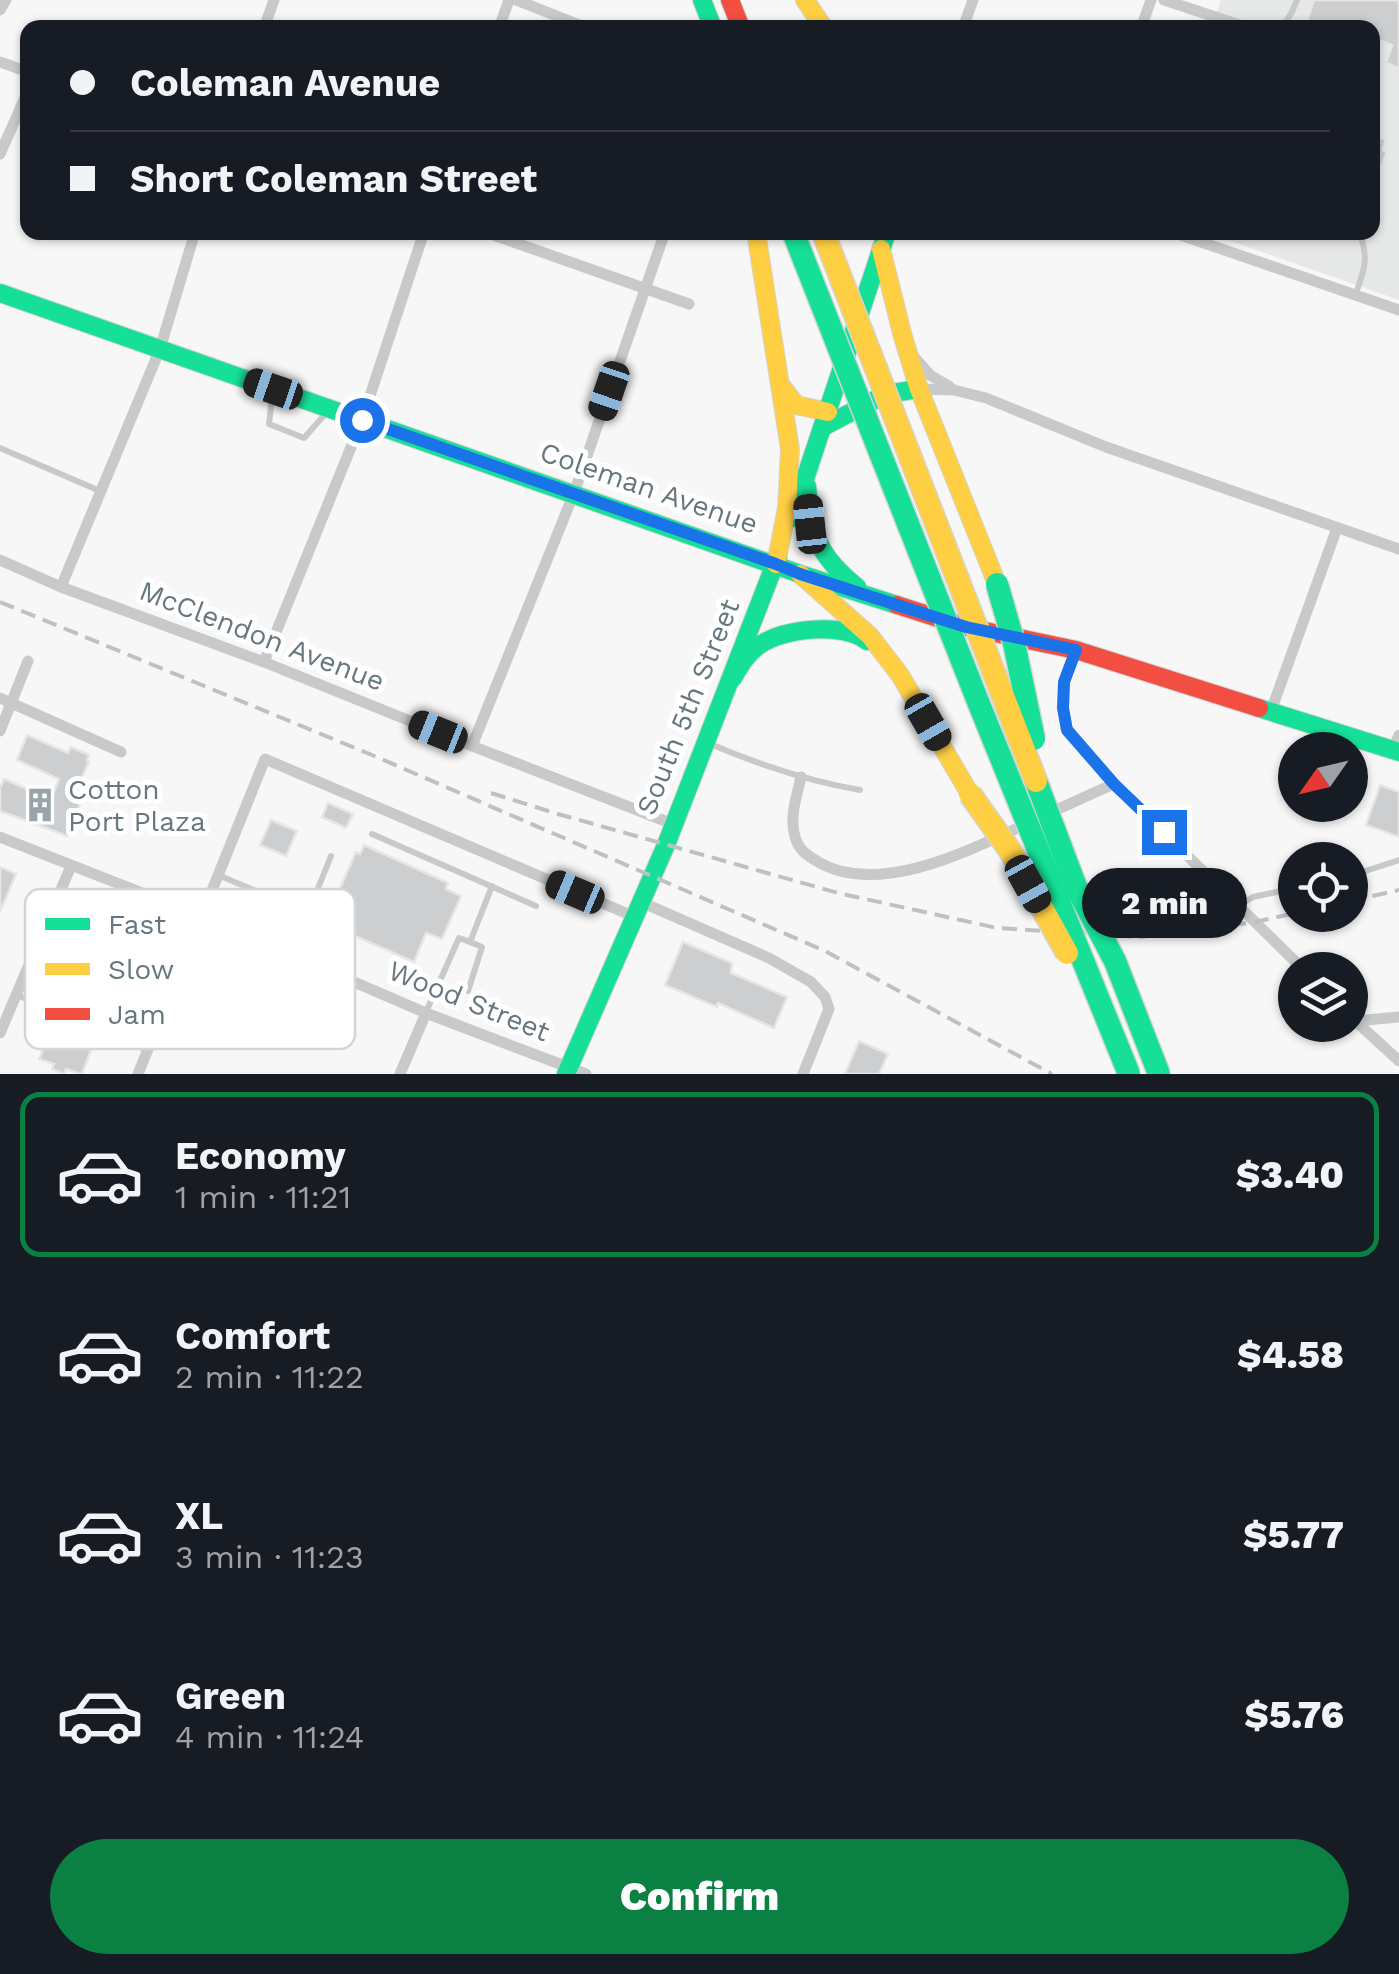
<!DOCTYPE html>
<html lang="en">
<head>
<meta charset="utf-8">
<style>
  body { margin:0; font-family:"Work Sans",sans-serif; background:#20242c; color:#f1f3f6; height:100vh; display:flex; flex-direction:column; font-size:38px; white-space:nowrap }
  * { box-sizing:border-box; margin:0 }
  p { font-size:32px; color:#9ea1a6 }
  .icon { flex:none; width:55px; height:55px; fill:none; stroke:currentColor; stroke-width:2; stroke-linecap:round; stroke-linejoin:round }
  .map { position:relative; height:1074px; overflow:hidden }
  .details { display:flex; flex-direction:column; background:#171b24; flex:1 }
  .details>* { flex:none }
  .top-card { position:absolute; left:20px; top:20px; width:1360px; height:220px; border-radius:20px; box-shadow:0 2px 8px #0004; display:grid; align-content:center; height:220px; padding:0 50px; background:#171b24 }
  .needle { width:65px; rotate:236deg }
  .fabs { position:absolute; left:1278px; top:732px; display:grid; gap:20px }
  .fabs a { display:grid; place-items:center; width:90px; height:90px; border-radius:50%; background:#171b24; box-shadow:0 2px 8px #0004; font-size:50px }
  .end { position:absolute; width:45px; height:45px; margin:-22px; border:12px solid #1a73e8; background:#fff; box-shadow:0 0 0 5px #fff }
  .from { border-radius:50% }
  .bubble { position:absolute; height:70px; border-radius:35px; background:#171b24; box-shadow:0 2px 8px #0004; font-size:32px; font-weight:800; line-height:70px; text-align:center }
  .car { position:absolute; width:30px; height:60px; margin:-30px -15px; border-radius:12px; box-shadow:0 0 8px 2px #0007; background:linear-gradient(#222 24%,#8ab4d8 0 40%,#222 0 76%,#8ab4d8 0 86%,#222 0) }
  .top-card b { display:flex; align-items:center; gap:35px; height:95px; font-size:38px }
  .top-card b+b { border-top:2px solid #363941 }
  .top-card i { width:25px; height:25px; background:#f1f3f6 }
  ul { padding:18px 0 0; list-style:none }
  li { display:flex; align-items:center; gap:30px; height:165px; margin:0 20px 15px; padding:0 30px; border:5px solid transparent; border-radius:20px }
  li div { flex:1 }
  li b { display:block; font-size:38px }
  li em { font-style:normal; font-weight:800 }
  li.current { border-color:#0b8043 }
  li>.icon { width:90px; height:90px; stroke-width:1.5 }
  .primary-button { display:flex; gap:20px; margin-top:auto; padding:20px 50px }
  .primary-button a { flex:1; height:115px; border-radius:60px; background:#0b8043; color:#fff; font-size:40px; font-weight:800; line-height:115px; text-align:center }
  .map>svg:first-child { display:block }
</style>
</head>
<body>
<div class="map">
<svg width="1399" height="1074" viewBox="0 0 1399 1074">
  <rect width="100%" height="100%" fill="#f7f7f7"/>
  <!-- built -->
  <polygon fill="#e6e8e7" points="1221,0 1399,0 1399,300 1208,233 1372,232 1372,28 1211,27"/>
  <!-- building -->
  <g fill="#cdcecf" stroke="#e6e6e6" stroke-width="2.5">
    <polygon points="1314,0 1399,0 1399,68 1386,63 1392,45 1372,38 1372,28 1329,28 1307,20"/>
    <polygon points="1372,135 1386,139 1383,150 1387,152 1382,165 1378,164 1374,174 1372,174"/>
    <polygon points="27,735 68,753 71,747 89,755 87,761 89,762 76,791 84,794 67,836 0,811 0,788 4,779 51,799 59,779 17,760"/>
    <polygon points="1380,785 1399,792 1399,837 1366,825"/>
    <polygon points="328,803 353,814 346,828 322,817"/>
    <polygon points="271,820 297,831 286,856 260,845"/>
    <polygon points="364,845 448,883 446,889 461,896 442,939 426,933 414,962 319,920 331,892 337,895 356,852 360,854"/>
    <polygon points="0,867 16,874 0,912"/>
    <polygon points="683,942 732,963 731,973 787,997 774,1028 718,1003 717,1007 665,985"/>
    <polygon points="40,1023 77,1037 74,1044 91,1050 82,1074 66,1069 64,1074 52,1069 54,1064 39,1059 43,1050 31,1046"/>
    <polygon points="859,1041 888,1054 879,1074 845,1074"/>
  </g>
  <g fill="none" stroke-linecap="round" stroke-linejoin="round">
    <!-- fast casing -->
    <g stroke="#d3d4d5" stroke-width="20">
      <g id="fast">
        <polyline points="702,0 713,28"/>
        <polyline points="0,293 800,574 897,605"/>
        <polyline points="823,427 886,394 919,389"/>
        <path d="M807,486C811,534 818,556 857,587"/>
        <polyline points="792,518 887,232"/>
        <path d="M733,678C740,666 746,655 758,646C783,628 842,622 867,641"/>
        <polyline points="1259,708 1399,752"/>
        <polyline points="566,1074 666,845 778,556"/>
      </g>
    </g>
    <!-- slow casing -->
    <g stroke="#d3d4d5" stroke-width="20">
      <g id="slow">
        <polyline points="805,0 824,28"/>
        <polyline points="756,232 790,449 787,508 776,564"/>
        <polyline points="881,249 903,337 919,389 997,584"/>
        <polyline points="782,387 796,405 828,412"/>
        <polyline points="800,574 870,636 900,675 970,794"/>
      </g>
    </g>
    <!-- jam casing -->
    <g stroke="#d3d4d5" stroke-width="20">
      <g id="jam">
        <polyline points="730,0 741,28"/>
        <polyline points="897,605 966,627 1076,650 1259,708"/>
      </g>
    </g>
    <!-- lane -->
    <g stroke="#c8caca" stroke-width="6">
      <path d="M1277,28C1289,21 1292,12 1297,0"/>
      <path d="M1356,293C1365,269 1369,257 1359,232"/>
      <polyline points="273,390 269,424 304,438 327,412"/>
      <polyline points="0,448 100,491"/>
      <path d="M708,743C757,764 807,781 860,790"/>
      <polyline points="372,834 536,906"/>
      <polyline points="218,875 308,913 292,954"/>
      <polyline points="1350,876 1399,860"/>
      <polyline points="1240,905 1253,897 1295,888"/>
      <polyline points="308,913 331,856"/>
      <polyline points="468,991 482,947 470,942"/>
      <polyline points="17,995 147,1050"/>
      <polyline points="426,1012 459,938 470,942 492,886"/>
    </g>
    <!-- street -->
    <g stroke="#c8caca" stroke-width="11">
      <polyline points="516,0 587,28"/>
      <polyline points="1164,0 1243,26"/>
      <polyline points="0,10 6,0"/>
      <polyline points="264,28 274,0"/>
      <polyline points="499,28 509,0"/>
      <polyline points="963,28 973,0"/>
      <polyline points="1141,28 1151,0"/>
      <polyline points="0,62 28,72"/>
      <polyline points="0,154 28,91"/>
      <polyline points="485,232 689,304"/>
      <polyline points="1172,232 1399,310"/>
      <polyline points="915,358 930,375 950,387"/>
      <polyline points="919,389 954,390 986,398 1106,447 1399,549"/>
      <polyline points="0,560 61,587 264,662 472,746 673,824"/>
      <polyline points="61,587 160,349 195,232"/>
      <polyline points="1076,650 1064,682 1063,708 1067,729 1114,784 1304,970"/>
      <polyline points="264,662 362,420 424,232"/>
      <polyline points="0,698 121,752"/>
      <polyline points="1271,711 1337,528"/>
      <polyline points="0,731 28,661"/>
      <polyline points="472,746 574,493 665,232"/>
      <polyline points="1393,750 1399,735"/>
      <path d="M801,777C797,796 789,816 795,837C799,851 808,856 820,863C880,896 968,851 1024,825C1054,811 1084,797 1114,784"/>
      <polyline points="0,837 201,916 426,1013 586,1074"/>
      <polyline points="641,902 769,958 811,982 825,997 829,1009 803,1074"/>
      <polyline points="1350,1016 1399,1061"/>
      <polyline points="1355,1021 1399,1017"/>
      <polyline points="0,1033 71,866"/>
      <polyline points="138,1074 265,759 635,917"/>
      <polyline points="400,1074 426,1013"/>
    </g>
    <!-- fast -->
    <use href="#fast" stroke="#16e098" stroke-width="18"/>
    <!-- slow -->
    <use href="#slow" stroke="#ffcf43" stroke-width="18"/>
    <!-- jam -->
    <use href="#jam" stroke="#f24e42" stroke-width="18"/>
    <!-- rail -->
    <g stroke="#bec1c1" stroke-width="4" stroke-dasharray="15 8" stroke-linecap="butt">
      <polyline points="0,602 372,755 825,951 1052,1074"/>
      <polyline points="491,793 558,814 838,893 997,928 1140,937 1255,922 1295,913"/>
      <polyline points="1350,901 1399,890"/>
    </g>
    <!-- fast-bridge casing -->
    <g stroke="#d3d4d4" stroke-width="25" stroke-linecap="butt">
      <g id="fast-bridge">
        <polyline points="793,232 977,699 1129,1074"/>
        <polyline points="997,584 1014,643 1034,739"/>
        <polyline points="1036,781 1076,887 1115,961 1159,1074"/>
      </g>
    </g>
    <!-- slow-bridge casing -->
    <g stroke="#d3d4d4" stroke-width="25" stroke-linecap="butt">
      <g id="slow-bridge">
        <polyline points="823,232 1036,781"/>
        <polyline points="970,794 1011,852 1067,953"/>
      </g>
    </g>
    <!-- fast-bridge -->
    <use href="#fast-bridge" stroke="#16e098" stroke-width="22"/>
    <!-- slow-bridge -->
    <use href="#slow-bridge" stroke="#ffcf43" stroke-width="22"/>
  </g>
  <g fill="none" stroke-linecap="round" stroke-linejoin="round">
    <!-- route -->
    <polyline stroke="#1a73e8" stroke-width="12" points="362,420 776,564 800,574 966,627 1076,650 1064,682 1063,708 1067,730 1114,784 1164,832"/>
  </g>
  <!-- icons -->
  <defs>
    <g id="building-bare" transform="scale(2.7)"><path d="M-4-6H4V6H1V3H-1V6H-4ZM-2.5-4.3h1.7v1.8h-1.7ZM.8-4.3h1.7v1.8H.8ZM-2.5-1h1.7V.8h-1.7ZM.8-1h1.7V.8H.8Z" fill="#99a4a9" stroke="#fff" stroke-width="2.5" paint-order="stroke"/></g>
  </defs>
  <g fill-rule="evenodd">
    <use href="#building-bare" x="40" y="805"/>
  </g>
  <g text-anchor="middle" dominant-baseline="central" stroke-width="10" stroke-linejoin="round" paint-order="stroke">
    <!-- street labels -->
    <g font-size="28" fill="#66777f" stroke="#fff">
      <text transform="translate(649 488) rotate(19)">Coleman Avenue</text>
      <text transform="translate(262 636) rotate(21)">McClendon Avenue</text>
      <text transform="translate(688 707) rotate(-68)">South 5th Street</text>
      <text transform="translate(469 1001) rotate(22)">Wood Street</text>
    </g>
    <!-- poi labels -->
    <g font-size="28" fill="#66777f" stroke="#fff" text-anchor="start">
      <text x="68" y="789">Cotton<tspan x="68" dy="32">Port Plaza</tspan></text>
    </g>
  </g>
  <!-- legend -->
  <rect x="25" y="889" width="330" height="160" rx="15" fill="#fff" stroke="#d1d6d9" stroke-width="2.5"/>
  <rect x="45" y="918" width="45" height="12" fill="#16e098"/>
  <rect x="45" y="963" width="45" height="12" fill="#ffcf43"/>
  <rect x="45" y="1008" width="45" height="12" fill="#f24e42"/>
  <g font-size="28" fill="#66777f">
    <text x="108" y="934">Fast</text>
    <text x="108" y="979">Slow</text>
    <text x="108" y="1024">Jam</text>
  </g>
</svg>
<div class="fabs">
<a><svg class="needle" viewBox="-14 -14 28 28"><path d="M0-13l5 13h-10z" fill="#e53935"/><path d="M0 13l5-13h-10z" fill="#9ea1a6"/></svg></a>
<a><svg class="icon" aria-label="locate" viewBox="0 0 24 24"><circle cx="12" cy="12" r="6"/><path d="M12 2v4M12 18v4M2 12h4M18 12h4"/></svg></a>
<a><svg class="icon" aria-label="layers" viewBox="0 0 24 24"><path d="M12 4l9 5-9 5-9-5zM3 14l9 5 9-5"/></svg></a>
</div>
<i class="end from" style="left:362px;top:420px"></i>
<i class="end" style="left:1164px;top:832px"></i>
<div class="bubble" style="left:1082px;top:868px;width:165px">2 min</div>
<i class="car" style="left:273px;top:389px;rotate:289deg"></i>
<i class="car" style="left:609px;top:391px;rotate:199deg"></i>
<i class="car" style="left:810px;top:524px;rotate:354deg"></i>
<i class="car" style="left:928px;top:722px;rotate:150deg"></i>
<i class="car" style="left:438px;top:732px;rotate:292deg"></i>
<i class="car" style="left:1028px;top:884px;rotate:151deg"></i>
<i class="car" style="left:575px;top:892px;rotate:293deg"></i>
<div class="top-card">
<b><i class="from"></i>Coleman Avenue</b>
<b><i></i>Short Coleman Street</b>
</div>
</div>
<section class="details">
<ul>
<li class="current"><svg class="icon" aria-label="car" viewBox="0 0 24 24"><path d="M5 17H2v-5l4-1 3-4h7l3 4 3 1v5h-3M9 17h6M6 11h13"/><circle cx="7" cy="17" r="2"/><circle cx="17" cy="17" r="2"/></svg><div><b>Economy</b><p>1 min · 11:21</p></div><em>$3.40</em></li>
<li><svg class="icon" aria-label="car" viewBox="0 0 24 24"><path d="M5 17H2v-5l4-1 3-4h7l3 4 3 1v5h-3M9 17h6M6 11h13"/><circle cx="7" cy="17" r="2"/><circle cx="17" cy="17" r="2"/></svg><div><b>Comfort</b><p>2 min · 11:22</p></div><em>$4.58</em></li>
<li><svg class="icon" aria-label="car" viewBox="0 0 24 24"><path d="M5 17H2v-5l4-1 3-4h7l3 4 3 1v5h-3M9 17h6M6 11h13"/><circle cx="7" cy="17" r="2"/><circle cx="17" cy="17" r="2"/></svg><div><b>XL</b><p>3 min · 11:23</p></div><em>$5.77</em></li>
<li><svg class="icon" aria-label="car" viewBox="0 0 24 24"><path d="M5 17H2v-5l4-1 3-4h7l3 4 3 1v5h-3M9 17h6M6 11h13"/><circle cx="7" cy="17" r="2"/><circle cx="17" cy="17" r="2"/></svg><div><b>Green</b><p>4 min · 11:24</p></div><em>$5.76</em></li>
</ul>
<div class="primary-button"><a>Confirm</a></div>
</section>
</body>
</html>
